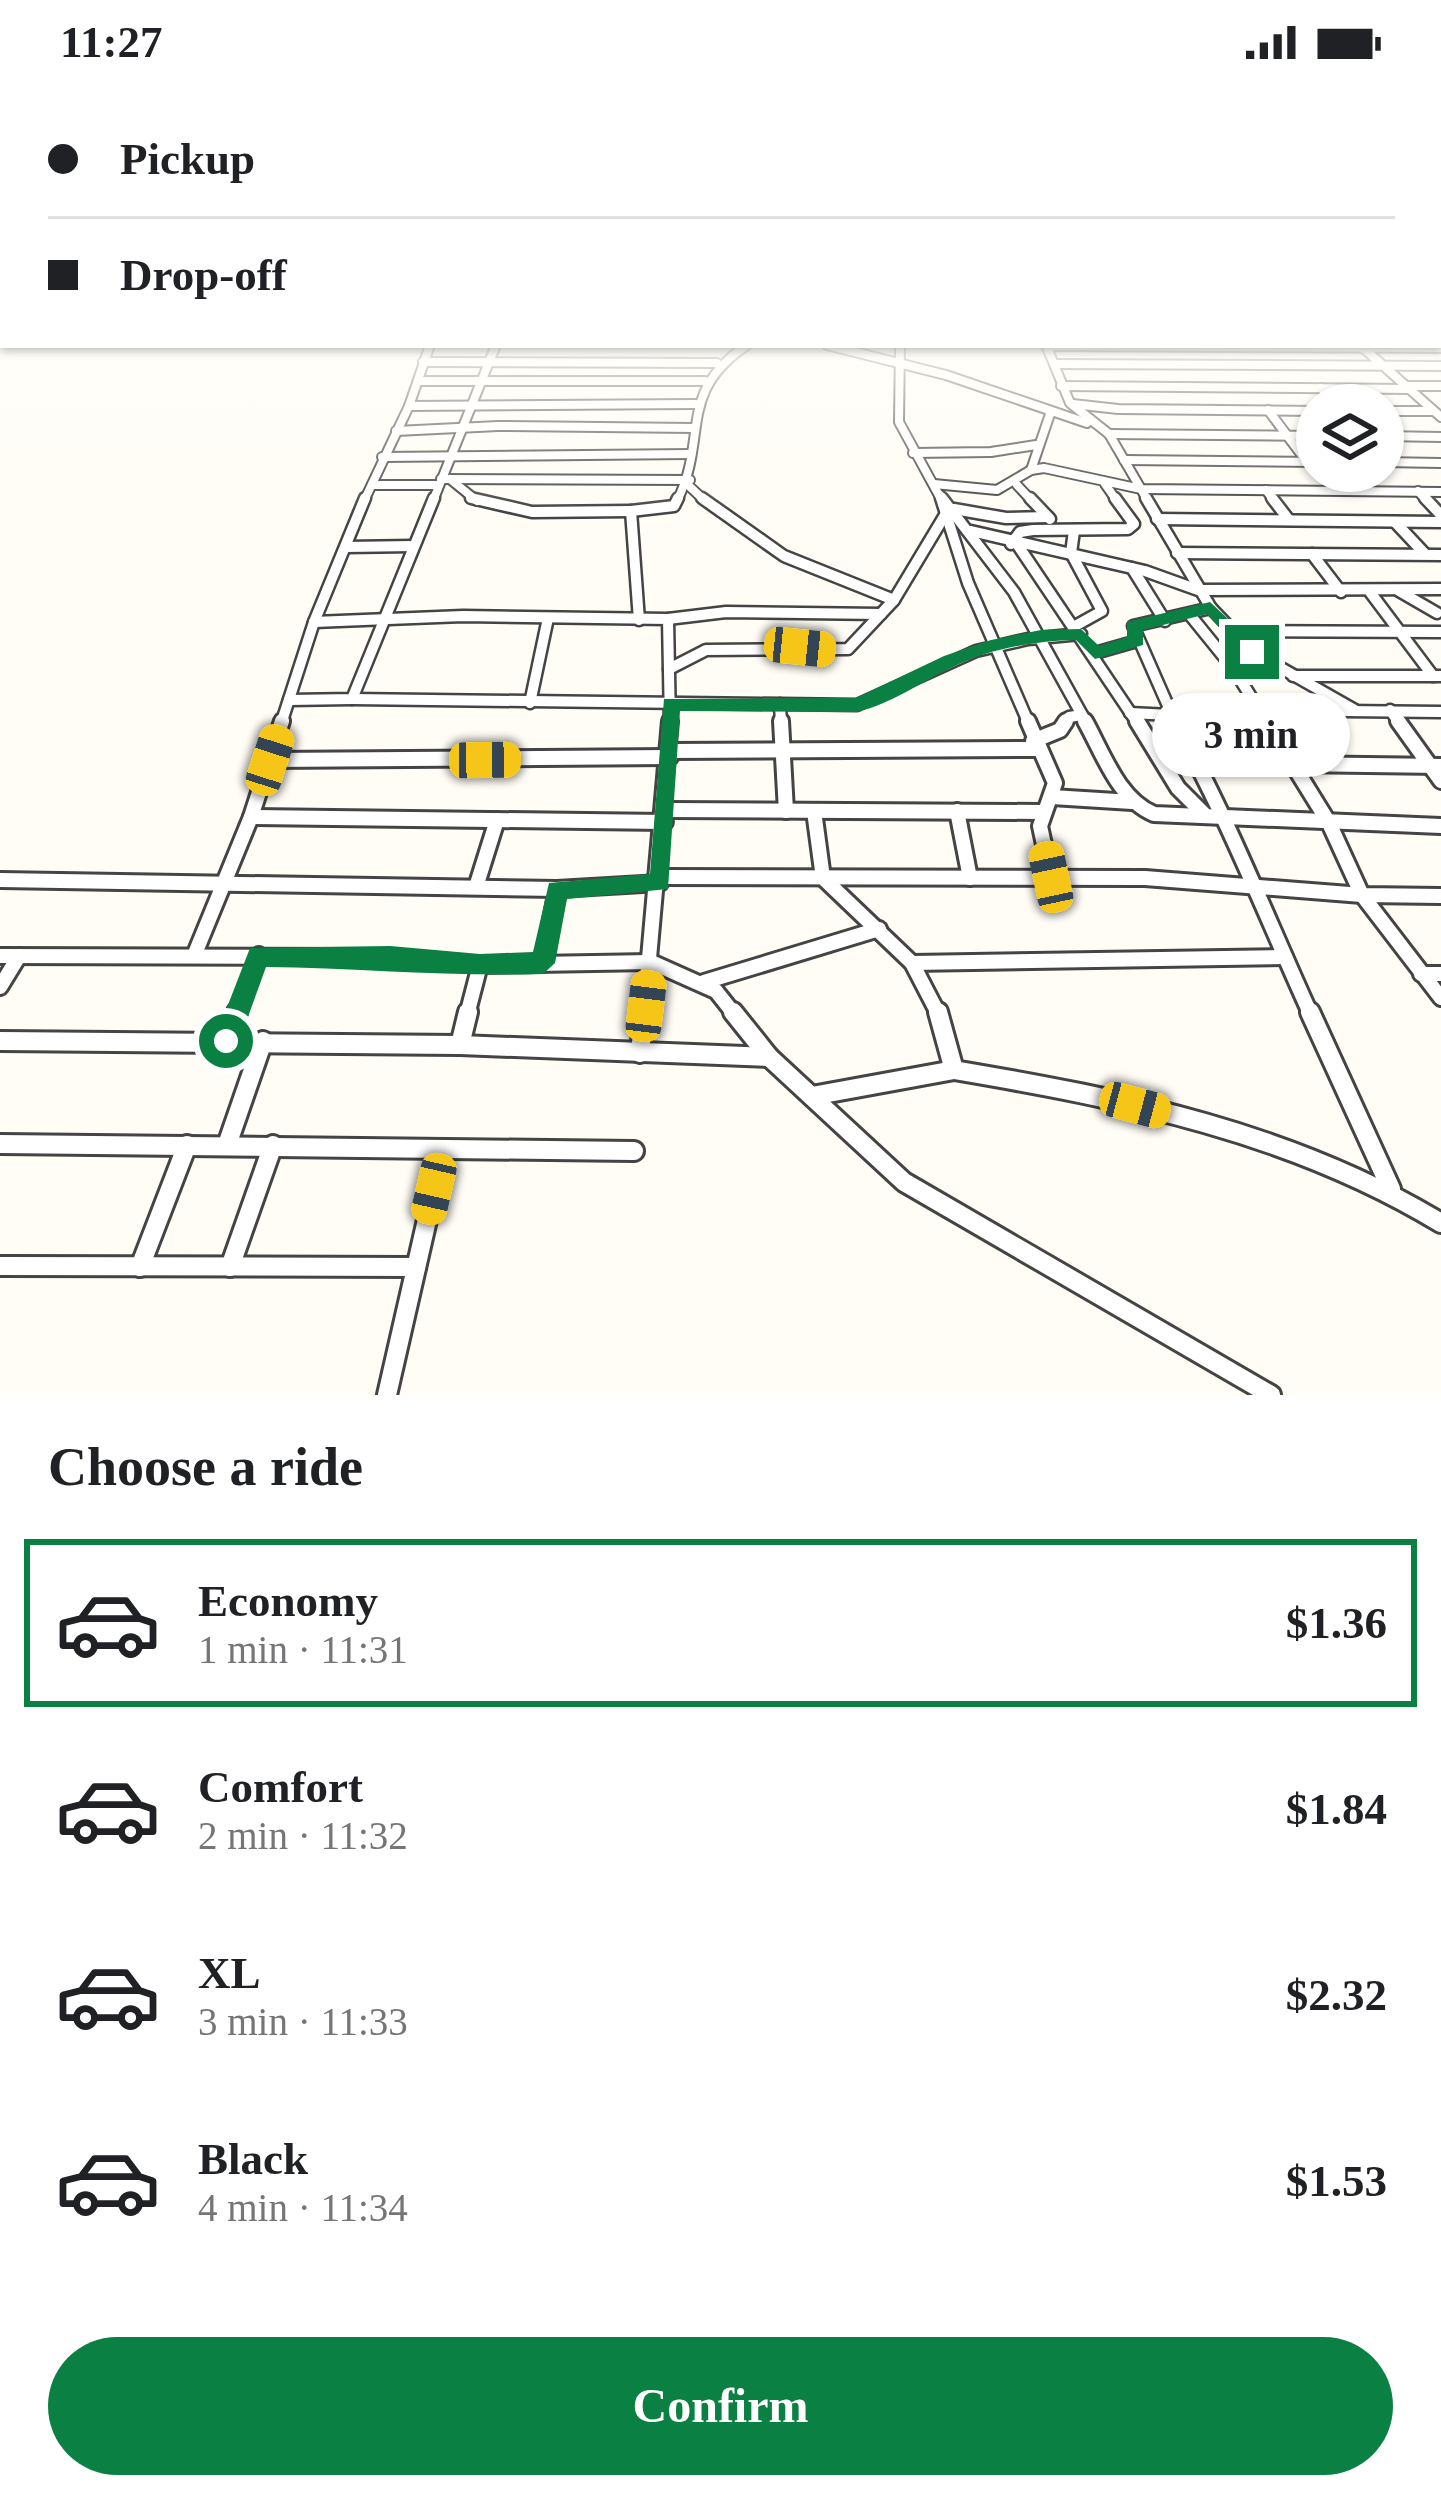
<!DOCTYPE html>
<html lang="en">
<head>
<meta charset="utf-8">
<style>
  body { margin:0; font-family:"Times New Roman",serif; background:#f6f6f6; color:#202124; height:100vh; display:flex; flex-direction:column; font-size:45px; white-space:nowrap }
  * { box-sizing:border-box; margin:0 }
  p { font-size:39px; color:#757577 }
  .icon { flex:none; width:66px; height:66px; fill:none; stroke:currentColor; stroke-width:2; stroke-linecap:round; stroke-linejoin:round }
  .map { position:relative; height:1311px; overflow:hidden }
  .side { display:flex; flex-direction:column; background:#fff; flex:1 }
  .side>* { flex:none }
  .banner { position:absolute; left:0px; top:0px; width:1443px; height:264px; box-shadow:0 3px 9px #0004; display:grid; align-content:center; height:264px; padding:0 48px; background:#fff }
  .fabs { position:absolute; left:1296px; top:300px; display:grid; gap:24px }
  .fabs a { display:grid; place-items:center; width:108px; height:108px; border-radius:50%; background:#fff; box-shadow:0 3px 9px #0004; font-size:60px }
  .end { position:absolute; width:54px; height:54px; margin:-27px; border:15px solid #0b8043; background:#fff; box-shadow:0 0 0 6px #fff }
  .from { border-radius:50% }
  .bubble { position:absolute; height:84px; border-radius:42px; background:#fff; box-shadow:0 3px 9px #0004; font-size:39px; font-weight:700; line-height:84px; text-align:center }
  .car { position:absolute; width:36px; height:72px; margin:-36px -18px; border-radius:15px; box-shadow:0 0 9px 3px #0007; background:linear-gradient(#f5c518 24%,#345 0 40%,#f5c518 0 76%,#345 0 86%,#f5c518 0) }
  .banner b { display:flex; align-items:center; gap:42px; height:114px; font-size:45px }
  .banner b+b { border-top:3px solid #e0e0e0 }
  .banner i { width:30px; height:30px; background:#202124 }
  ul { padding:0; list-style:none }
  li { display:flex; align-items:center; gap:36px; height:168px; margin:0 24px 18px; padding:0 24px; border:6px solid transparent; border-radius:0px }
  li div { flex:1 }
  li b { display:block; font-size:45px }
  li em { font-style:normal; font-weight:700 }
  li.on { border-color:#0b8043 }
  li>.icon { width:108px; height:108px; stroke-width:1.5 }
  h2 { padding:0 48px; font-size:54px; line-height:144px }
  .button { display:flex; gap:24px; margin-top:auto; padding:24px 48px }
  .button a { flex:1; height:138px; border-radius:72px; background:#0b8043; color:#fff; font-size:48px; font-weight:700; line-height:138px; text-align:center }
  .status { display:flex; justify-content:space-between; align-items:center; height:84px; padding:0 60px; background:#fff; direction:ltr }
  .status svg { height:33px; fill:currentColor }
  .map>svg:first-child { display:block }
</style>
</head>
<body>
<div class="status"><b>11:27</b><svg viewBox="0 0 49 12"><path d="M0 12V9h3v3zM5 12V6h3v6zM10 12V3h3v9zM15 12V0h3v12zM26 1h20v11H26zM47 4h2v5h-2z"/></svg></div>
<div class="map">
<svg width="1441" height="1311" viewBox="0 0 1441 1311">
  <rect width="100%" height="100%" fill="#fffdf5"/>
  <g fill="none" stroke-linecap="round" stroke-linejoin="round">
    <!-- minor-far3 casing -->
    <g stroke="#444" stroke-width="12">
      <g id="minor-far3">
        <polyline points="827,261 946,291 1087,339"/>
        <polyline points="900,261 899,338 942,417"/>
        <polyline points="1046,261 1070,319 1109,350 1148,417"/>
        <polyline points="1047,262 1441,264"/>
        <polyline points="1361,262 1441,333"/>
        <polyline points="423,278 717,279"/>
        <polyline points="1056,280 1441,282"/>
        <polyline points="418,297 705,297"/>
        <polyline points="1061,302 1410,305"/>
        <polyline points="1408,302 1441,302"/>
        <polyline points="1321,304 1337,321"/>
        <polyline points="1073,320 1118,325 1317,327"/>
        <polyline points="409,322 696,320"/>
        <polyline points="1268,326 1307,378"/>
        <polyline points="1383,327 1433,327"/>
        <polyline points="396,347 498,342 693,344"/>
        <polyline points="1109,350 1317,352"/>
        <polyline points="1383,352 1441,353"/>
        <polyline points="913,369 991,368 1036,361"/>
        <polyline points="382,373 691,370"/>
        <polyline points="1124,376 1317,378"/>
        <polyline points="1383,378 1441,379"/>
        <polyline points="1031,386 1050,330"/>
        <polyline points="441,395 690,396"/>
        <polyline points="450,395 477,417"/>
        <polyline points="934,400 997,406 1031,386 1044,384 1141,405 1441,408"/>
        <polyline points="1105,400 1117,417"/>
        <polyline points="372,401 438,401"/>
        <polyline points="688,401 705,417"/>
        <polyline points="1017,401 1032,417"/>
        <polyline points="1266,406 1274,417"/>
        <polyline points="1418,407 1427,417"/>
        <polyline points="940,411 945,417"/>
        <polyline points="364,417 409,322 430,261"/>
        <polyline points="433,417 496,261"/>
        <path d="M677,417C709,353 676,309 747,261"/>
      </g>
    </g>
    <!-- minor-far2 casing -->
    <g stroke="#444" stroke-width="15">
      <g id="minor-far2">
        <polyline points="471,414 532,428 631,427"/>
        <polyline points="702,414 784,472 894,516"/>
        <polyline points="941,414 968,499 1029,640"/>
        <polyline points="942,414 1014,508 1087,640"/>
        <polyline points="1030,414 1050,435"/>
        <polyline points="1146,414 1211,524 1253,568 1355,626"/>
        <polyline points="1272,414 1289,436"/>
        <polyline points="1425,414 1441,431"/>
        <polyline points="954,425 1006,434 1048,433"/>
        <polyline points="1157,435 1441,438"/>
        <polyline points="1395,438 1425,470"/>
        <polyline points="971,447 1145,487 1198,506 1441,505"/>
        <polyline points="1074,447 1071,469 1102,527 1075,542"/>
        <polyline points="1011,460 1020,448 1033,446 1128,445 1134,440 1115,414"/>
        <polyline points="1017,460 1138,640"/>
        <polyline points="346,463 413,462"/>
        <polyline points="1177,469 1441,471"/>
        <polyline points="1312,470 1341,508"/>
        <polyline points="1132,484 1165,537"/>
        <polyline points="1399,507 1437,529"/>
        <polyline points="1370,508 1433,592"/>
        <polyline points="1190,531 1233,584 1268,640"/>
        <polyline points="668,535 726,528 881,530"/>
        <polyline points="639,536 631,427 674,422 678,414"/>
        <polyline points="314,538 463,532 668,535 670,640"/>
        <polyline points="1230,547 1441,548"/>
        <polyline points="1095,569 1137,557"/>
        <polyline points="669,585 706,566 848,565 894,516 945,431"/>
        <polyline points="1293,592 1441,592"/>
        <polyline points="352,615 857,621 976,567 1028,555 1081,550"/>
        <polyline points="289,616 352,615 434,414"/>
        <polyline points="530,619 548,534"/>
        <polyline points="780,620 781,640"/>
        <polyline points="1258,626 1441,628"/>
        <polyline points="1390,626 1400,640"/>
        <polyline points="1130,629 1171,631"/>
        <polyline points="281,640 314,538 365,414"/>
        <polyline points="1064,640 1069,633 1082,631"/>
        <polyline points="1176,640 1133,542 1211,524"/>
      </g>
    </g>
    <!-- minor-far1 casing -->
    <g stroke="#444" stroke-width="20">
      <g id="minor-far1">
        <polyline points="781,637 786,727"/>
        <polyline points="1028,637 1055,699 1040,742 1051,793"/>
        <path d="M1085,637C1103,669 1118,715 1154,730L1441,742"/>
        <polyline points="1137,637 1178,704 1206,732"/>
        <path d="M1174,637C1227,732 1266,832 1311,931"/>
        <polyline points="1266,637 1329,739 1362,811 1441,914"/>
        <polyline points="1398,637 1441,697"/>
        <polyline points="1033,657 1060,646 1066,637"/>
        <polyline points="670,667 1037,665"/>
        <polyline points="270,676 670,673"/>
        <polyline points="1293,680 1441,682"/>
        <polyline points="1052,713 1132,718"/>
        <polyline points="666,726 1041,728"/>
        <polyline points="814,727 823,794 912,879 939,931"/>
        <polyline points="957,727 970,794"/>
        <polyline points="251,733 665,738"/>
        <polyline points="661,793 1145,794 1362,811 1441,812"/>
        <polyline points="0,796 557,805 660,799"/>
        <polyline points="476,803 497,736"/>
        <polyline points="0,872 390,873 480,881 651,878 716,907 735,931"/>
        <polyline points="194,872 251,733 282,637"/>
        <polyline points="543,879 557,805"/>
        <polyline points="912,879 1285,873"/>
        <polyline points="1421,890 1441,890"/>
        <polyline points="704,898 879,845"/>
        <polyline points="0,903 19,872"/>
        <polyline points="236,931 259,871"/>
        <polyline points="467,931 480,881"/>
        <polyline points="644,931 670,637"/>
      </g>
    </g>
    <!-- minor casing -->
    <g stroke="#444" stroke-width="24">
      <g id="minor">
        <polyline points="733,928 769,973 904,1098 1271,1311"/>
        <path d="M938,928L954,986C1125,1015 1291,1048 1441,1139"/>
        <polyline points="1310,928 1391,1105"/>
        <polyline points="0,957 460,961 769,973"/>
        <polyline points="226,957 237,928"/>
        <polyline points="460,961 468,928"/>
        <polyline points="640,969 644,928"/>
        <polyline points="812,1012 954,986"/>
        <polyline points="0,1060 634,1067"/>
        <polyline points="227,1061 263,957"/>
        <polyline points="0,1182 416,1183"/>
        <polyline points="140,1183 187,1061"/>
        <polyline points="230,1183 273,1061"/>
        <polyline points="387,1311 443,1066"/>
      </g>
    </g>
    <!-- minor-far3 -->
    <use href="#minor-far3" stroke="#fff" stroke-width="8"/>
    <!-- minor-far2 -->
    <use href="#minor-far2" stroke="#fff" stroke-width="10"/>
    <!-- minor-far1 -->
    <use href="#minor-far1" stroke="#fff" stroke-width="14"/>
    <!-- minor -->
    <use href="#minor" stroke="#fff" stroke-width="18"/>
  </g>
  <!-- sky -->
  <linearGradient id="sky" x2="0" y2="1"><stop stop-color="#95c6ee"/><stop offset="0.57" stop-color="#fffefa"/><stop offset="1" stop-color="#fffefa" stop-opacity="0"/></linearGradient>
  <rect width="1441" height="429" fill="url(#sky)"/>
  <!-- route -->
  <path fill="#0b8043" d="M1210,518L1259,564V572H1246L1207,530L1143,546V561L1095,575L1076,556C1034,557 991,564 953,583C920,598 892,620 856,628L680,627L668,805L567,815L555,879L543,890C451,893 359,884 266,883L236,966L226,969L217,966L214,957L250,864L390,862L480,870L533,868L549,799L650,790L664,615L856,614L944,572L991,556L1041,546L1081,545L1099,562L1127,553V538Z"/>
</svg>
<div class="fabs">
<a><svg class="icon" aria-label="layers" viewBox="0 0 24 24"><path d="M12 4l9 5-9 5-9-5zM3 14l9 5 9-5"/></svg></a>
</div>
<i class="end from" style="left:226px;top:957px"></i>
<i class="end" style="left:1252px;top:568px"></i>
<div class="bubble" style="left:1152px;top:609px;width:198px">3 min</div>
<i class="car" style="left:800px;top:563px;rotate:96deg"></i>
<i class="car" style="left:270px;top:676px;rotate:18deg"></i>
<i class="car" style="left:485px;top:676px;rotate:89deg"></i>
<i class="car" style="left:1051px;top:793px;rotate:348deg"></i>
<i class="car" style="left:646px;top:922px;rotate:7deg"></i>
<i class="car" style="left:1135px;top:1021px;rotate:105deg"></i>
<i class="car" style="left:434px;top:1105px;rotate:193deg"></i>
<div class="banner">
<b><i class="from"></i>Pickup</b>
<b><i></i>Drop-off</b>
</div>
</div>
<section class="side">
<h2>Choose a ride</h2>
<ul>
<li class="on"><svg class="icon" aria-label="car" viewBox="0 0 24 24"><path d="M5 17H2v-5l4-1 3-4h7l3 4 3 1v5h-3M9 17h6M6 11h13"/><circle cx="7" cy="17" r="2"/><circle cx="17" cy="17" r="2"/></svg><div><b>Economy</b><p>1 min · 11:31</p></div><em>$1.36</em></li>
<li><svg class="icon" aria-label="car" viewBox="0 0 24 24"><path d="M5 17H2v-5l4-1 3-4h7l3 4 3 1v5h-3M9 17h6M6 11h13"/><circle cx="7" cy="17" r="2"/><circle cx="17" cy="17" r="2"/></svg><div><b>Comfort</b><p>2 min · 11:32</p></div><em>$1.84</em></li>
<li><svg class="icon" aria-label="car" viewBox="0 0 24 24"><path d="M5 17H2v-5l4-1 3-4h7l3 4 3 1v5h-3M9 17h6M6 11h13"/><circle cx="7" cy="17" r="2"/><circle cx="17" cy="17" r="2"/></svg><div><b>XL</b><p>3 min · 11:33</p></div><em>$2.32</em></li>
<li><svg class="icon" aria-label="car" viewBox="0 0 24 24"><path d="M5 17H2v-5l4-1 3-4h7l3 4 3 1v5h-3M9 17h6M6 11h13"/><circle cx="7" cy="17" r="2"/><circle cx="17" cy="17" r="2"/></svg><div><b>Black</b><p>4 min · 11:34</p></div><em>$1.53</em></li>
</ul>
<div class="button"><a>Confirm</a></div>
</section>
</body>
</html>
